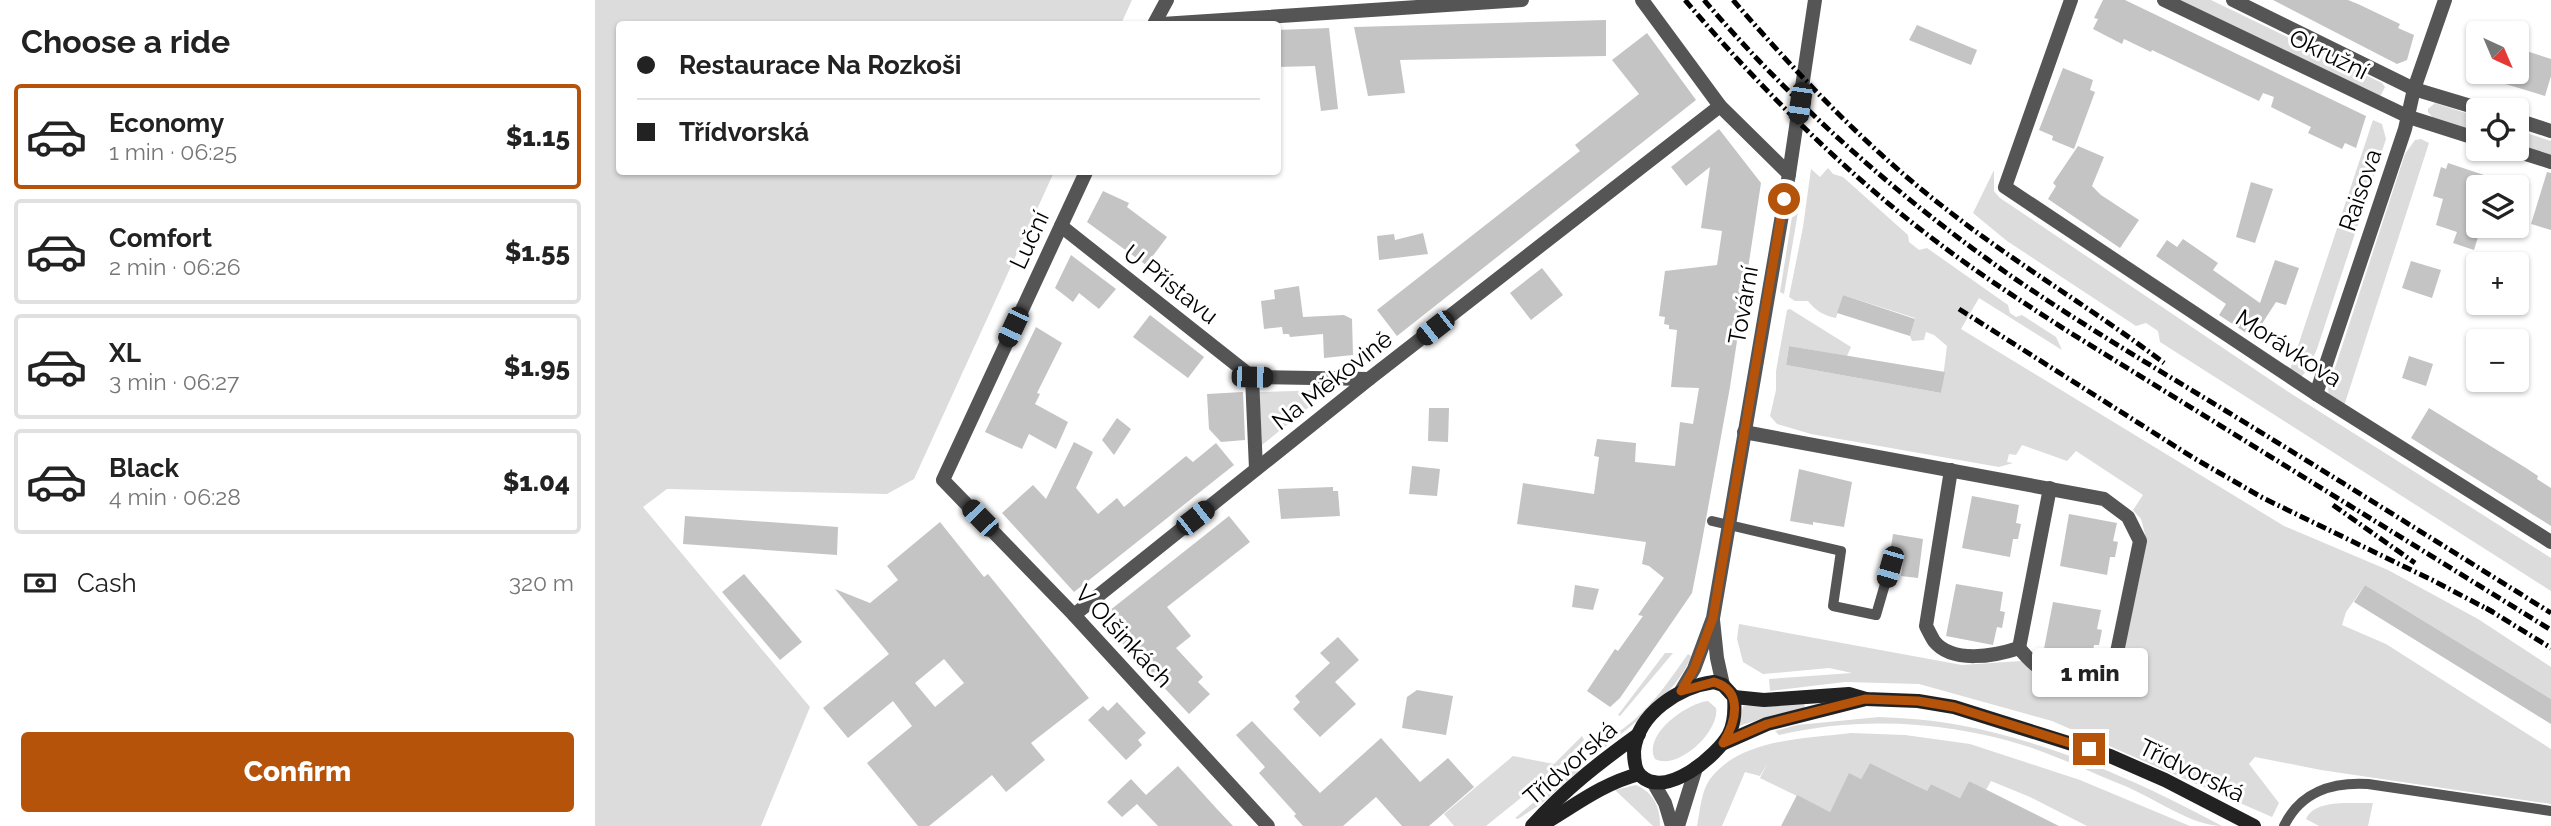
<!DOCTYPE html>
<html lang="en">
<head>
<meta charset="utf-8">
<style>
  body { margin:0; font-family:Raleway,sans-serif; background:#f2f2f2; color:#222; height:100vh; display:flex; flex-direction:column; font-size:26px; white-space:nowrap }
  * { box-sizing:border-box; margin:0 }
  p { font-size:23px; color:#767676 }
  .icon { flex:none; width:38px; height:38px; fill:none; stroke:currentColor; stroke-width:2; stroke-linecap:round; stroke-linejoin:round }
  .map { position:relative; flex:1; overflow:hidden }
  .sheet { display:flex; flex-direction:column; background:#fff; width:595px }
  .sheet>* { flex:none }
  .top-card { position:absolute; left:21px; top:21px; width:665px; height:154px; border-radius:7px; box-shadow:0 2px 5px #0004; display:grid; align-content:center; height:154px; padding:0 21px; background:#fff }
  .needle { width:46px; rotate:136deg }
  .tools { position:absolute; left:1871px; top:21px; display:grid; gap:14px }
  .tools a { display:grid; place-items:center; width:63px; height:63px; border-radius:7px; background:#fff; box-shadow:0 2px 5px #0004; font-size:35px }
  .end { position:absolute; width:32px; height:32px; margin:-16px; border:9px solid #b45309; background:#fff; box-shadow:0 0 0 4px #fff }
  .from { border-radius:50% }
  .bubble { position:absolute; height:49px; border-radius:7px; background:#fff; box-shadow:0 2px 5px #0004; font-size:23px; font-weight:800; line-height:49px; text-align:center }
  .car { position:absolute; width:21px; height:42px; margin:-21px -10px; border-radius:9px; box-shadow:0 0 5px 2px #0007; background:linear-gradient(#222 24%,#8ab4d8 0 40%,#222 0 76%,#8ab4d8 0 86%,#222 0) }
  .top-card b { display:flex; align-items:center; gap:24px; height:66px; font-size:26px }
  .top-card b+b { border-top:2px solid #e0e0e0 }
  .top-card i { width:18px; height:18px; background:#222 }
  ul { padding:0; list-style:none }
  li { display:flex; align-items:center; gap:21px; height:105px; margin:0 14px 10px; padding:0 7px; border:4px solid #e0e0e0; border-radius:7px }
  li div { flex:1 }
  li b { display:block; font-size:26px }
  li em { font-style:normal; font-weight:800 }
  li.current { border-color:#b45309 }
  li>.icon { width:63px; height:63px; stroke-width:1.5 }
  h2 { padding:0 21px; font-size:32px; line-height:84px }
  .pay { display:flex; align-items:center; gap:18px; height:77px; padding:0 21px; font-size:26px }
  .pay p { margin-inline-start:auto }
  .cta { display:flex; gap:14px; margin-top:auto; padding:14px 21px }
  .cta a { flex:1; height:80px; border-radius:7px; background:#b45309; color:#fff; font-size:28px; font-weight:800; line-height:80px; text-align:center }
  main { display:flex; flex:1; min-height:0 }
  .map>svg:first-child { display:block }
</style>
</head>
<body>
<main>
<section class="sheet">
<h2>Choose a ride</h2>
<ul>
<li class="current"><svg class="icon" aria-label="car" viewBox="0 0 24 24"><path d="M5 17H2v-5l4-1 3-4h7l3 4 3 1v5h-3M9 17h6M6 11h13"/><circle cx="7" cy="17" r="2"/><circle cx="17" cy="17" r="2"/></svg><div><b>Economy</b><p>1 min · 06:25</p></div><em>$1.15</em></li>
<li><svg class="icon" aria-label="car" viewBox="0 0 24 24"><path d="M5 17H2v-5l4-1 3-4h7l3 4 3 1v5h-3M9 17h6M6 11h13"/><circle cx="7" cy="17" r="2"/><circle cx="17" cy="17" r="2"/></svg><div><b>Comfort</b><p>2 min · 06:26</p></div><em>$1.55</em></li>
<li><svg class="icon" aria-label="car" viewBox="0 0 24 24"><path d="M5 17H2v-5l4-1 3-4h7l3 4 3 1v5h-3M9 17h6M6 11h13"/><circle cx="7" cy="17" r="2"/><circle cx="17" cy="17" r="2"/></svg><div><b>XL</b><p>3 min · 06:27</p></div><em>$1.95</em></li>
<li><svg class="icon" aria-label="car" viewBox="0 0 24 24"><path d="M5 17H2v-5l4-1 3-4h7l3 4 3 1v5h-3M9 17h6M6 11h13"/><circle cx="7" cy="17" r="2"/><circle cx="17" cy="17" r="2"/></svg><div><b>Black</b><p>4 min · 06:28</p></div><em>$1.04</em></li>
</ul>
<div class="pay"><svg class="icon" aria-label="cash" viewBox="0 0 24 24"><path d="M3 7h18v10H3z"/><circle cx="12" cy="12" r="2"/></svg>Cash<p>320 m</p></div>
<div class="cta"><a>Confirm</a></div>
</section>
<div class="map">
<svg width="1956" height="826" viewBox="0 0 1956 826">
  <rect width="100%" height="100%" fill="#fff"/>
  <!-- green -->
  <g fill="#dcdcdc">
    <polygon points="0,0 537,0 526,24 24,24 24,172 459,172 319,479 292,494 72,489 48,507 215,707 166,826 0,826"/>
    <polygon points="1582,0 1616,0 1787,83 1790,87 1786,95 1782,96"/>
    <polygon points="1840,103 1883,117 1883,134 1838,118 1833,112 1833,109"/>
    <polygon points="1778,120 1787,124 1791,139 1722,349 1713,369 1706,377 1694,373"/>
    <polygon points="1922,130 1956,141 1956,156 1922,146"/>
    <polygon points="1826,139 1834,143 1749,406 1734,396 1733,389 1810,154 1820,140"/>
    <path d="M1233,168L1238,174L1248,177L1313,235L1314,242L1324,250L1332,248L1413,305L1415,313L1421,317L1427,315L1461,337L1467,350L1384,298L1366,329L1689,526L1793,570L1883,619L1956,667V699L1770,585L1751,612L1747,625L1791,644L1956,749V804L1726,770L1660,757L1654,764L1684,803L1677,817L1457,721L1324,684L1250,682L1175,691L1174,679L1257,673L1234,668L1168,674L1148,662L1142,639L1144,624L1367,665L1426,661L1452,680L1496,689L1522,673L1526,666L1550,534L1546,519L1538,510L1548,495L1481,451L1472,461L1427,445L1421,455L1414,454L1412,462L1418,463L1404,467L1216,434L1182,424L1175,416L1181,390V371L1192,310L1195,309L1256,347L1252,356L1194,346L1191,365L1346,393L1352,346L1339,335L1331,332L1329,340L1317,341L1315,336L1320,318L1248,295L1241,318C1229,316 1220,310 1213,301H1200L1194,297L1208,227L1216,169L1225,177Z"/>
    <polygon points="1399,170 1399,191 1405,198 1692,391 1956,558 1956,591 1565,342 1563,331 1551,323 1541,326 1412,241 1378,213"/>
    <polygon points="1198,210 1203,212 1189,294 1185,292"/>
    <polygon points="735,390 667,445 664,392"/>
    <polygon points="1070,653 1078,653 1025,716 1023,715"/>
    <path d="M1093,654L1096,656C1084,693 1027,732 997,758L996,754C1002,739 1016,738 1029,728C1055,709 1075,680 1093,654Z"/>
    <path d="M1113,701L1121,708C1125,732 1082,771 1060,759C1047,735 1092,703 1113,701Z"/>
    <polygon points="1209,704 1210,707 1207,709 1178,715 1144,726 1148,706"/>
    <path d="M1284,717C1311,718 1337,720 1364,725C1456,742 1545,782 1627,826C1597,826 1559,798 1530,786C1497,773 1465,757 1431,746C1352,721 1265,716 1184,735L1180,731L1202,725Z"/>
    <path d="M1256,733L1310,735L1375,744L1485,780L1595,826H1492L1435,797L1396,781L1391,790L1374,781L1365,798L1336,784L1330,795L1324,787L1275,763L1266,779L1254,774L1235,812L1165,778L1172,764L1165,776L1150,772L1127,826H1102C1105,812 1106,791 1115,779C1146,738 1210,739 1256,733Z"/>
    <polygon points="987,736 989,740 959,771 891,826 859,826 849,814 918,756 959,764"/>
    <polygon points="983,765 988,767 946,804 923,819 920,818"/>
    <path d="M1041,785C1059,793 1065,807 1065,826H1058L1020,790Z"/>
    <path d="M1778,803L1773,826H1724L1711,819C1720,798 1759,804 1778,803Z"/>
  </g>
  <!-- building -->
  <g fill="#c4c4c4" fill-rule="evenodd">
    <polygon points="1508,0 1530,0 1771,116 1761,148 1750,143 1747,149 1713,133 1716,127 1676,107 1679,97 1668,93 1664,101 1557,50 1556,52 1529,39 1527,44 1498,29 1503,19 1499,18"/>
    <polygon points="1678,0 1753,0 1763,4 1805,24 1803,28 1819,35 1812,60 1802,64"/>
    <polygon points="1011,20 1011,56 805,60 810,93 773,96 759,27"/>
    <polygon points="1322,25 1382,50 1376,65 1314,40"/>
    <polygon points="734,28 743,109 726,111 720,66 682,67 682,30"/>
    <polygon points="1052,33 1101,100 802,336 782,310 985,151 980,145 1044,94 1017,60"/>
    <polygon points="1922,48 1956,59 1956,76 1950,96 1884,76 1884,72 1922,72"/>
    <polygon points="1468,68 1498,80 1495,90 1500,92 1479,149 1457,140 1458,136 1444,130"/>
    <polygon points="1124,129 1166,183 1135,387 1105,552 1097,593 1025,698 1015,707 992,691 1020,649 1023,651 1048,616 1043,615 1069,578 1054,566 1047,564 1051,542 922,524 928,483 999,494 1004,457 999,456 1002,439 1041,443 1040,462 1080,466 1085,422 1098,424 1104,388 1076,387 1082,330 1074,329 1074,325 1069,324 1070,317 1064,316 1070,271 1122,265 1127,231 1106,228 1115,167 1091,186 1076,167"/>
    <polygon points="1483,146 1509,157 1497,186 1506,195 1544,220 1525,248 1453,199 1461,186 1458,183"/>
    <polygon points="1853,163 1916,184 1915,187 1883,187 1883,237 1879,250 1858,243 1862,232 1841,225 1848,199 1838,196 1846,167 1851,169"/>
    <polygon points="1952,172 1956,173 1956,230 1936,224"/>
    <polygon points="1656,182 1678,189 1660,243 1641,237"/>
    <polygon points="508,191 534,203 532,207 572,237 551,265 492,222"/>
    <polygon points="828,233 833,254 784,260 782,236 799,234 800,240"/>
    <polygon points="1588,239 1623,263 1618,270 1665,303 1680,260 1704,268 1691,305 1681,302 1661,333 1655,330 1659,321 1651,333 1624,315 1631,304 1561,256 1572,240 1582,247"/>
    <polygon points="476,255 521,289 504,309 484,293 478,302 460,288"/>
    <polygon points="1816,261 1846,270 1837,298 1807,288"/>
    <polygon points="947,268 968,295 936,320 915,293"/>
    <polygon points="704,286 708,317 749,315 757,319 758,355 729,358 728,334 695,337 694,334 688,334 687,327 669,329 666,301 680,299 679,290"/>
    <polygon points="1248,295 1320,319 1315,336 1242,313"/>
    <polygon points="555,315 609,357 593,378 538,337"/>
    <polygon points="441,327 467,343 442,393 445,394 440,404 473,422 461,449 434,434 427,449 390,432"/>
    <polygon points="1194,346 1350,372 1346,393 1191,365"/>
    <polygon points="1814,356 1838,364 1831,386 1807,378"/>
    <polygon points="648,392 650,440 626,442 614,429 612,394"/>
    <polygon points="834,408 854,408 853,442 833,441"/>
    <polygon points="1834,408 1931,468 1943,476 1942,479 1956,488 1956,526 1816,438"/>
    <polygon points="522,418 536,429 519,455 507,440"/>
    <polygon points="479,442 498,452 481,488 503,514 522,498 529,507 591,456 598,462 621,443 639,465 479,592 407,513 438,485 451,499"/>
    <polygon points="817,466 845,469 842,496 814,494"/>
    <polygon points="1204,469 1257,482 1249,527 1218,522 1218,525 1195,521"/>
    <polygon points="738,487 738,491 743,491 745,516 686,519 683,489"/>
    <polygon points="1377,496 1424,505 1421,523 1426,524 1423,539 1418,539 1415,557 1367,548"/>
    <polygon points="1474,514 1522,523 1518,541 1523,542 1520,557 1515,557 1512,575 1465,566"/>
    <polygon points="90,516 243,527 242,555 88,544"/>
    <polygon points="634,516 655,542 572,607 596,636 581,648 608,677 603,682 615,694 594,714 508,623 509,615"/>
    <path d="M345,522L389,577L393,574L494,698L436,743L450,760L411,792L397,775L334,826H323L272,763L317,726L298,701L253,738L228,708L294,654L240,589L275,603L303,580L292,566ZM349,659L369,683L340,707L320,683Z"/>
    <polygon points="1298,534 1328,539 1323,578 1306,576 1309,555 1295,553"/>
    <polygon points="149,574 207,642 185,660 127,592"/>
    <polygon points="1361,584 1408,592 1405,611 1410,612 1407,628 1402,627 1398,645 1351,636"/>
    <polygon points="980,585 1004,589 998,610 977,607"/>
    <polygon points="1770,585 1956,699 1956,724 1759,602"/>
    <polygon points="1458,602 1506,610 1502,629 1507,630 1504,645 1499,645 1496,663 1448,654"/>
    <polygon points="743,637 764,660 740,682 761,704 725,737 698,709 705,702 700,696 735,663 725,653"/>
    <polygon points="822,690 858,696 851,735 807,728 812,697"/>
    <polygon points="522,702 551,733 543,740 547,745 531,760 493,720 508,706 513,711"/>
    <polygon points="657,721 725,793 786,738 825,782 853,758 879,787 834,826 807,826 781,797 748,826 708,826 699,816 701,814 664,773 670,767 641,735"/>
    <polygon points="1275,763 1332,791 1336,784 1365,798 1374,781 1464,826 1186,826 1202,795 1235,812 1254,773 1266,779"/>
    <polygon points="583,766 621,808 638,826 563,826 542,804 527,817 512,802 536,779 551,795"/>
  </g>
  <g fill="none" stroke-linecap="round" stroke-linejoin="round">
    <!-- service -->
    <g stroke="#555" stroke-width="10">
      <polyline points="1117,521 1246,551 1238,606 1281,615 1295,567"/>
      <path d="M1689,826C1706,791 1737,782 1773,784L1956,811"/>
    </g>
    <!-- minor -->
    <g stroke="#555" stroke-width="14">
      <polyline points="1047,0 1125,106 1194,174"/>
      <polyline points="1476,0 1410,187 1721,394 1956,542"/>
      <polyline points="1569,0 1814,117 1883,139"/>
      <polyline points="1638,0 1819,89 1889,110"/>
      <polyline points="559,24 572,0"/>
      <polyline points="567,24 927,0"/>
      <polyline points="1922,120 1956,131"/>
      <polyline points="1915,149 1956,162"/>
      <polyline points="491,172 348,480 479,615 673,826"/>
      <polyline points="466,226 657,377 774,379"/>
      <polyline points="657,377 661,469"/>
      <polyline points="1721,394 1810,129 1819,89 1850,0"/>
      <path d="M1149,432L1509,499L1533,517L1545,541L1521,657C1506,682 1495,678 1470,674C1463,673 1454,673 1448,670C1438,665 1431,656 1424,648"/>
      <path d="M1356,470L1331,626C1333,630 1336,636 1339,641C1357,664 1400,656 1424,648"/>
      <polyline points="479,615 774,379 1125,106"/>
      <polyline points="1118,620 1122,658 1128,685"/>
      <polyline points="1424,648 1455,488"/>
      <polyline points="1086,691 1099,669 1118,618 1194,174 1220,0"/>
      <polyline points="1058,782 1070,803 1077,826"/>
      <polyline points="1083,826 1101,768"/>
    </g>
    <!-- secondary -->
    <g stroke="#222" stroke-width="14">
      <path d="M1119,682L1128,685L1139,697C1140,710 1140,722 1134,734C1122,756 1071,799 1046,776C1040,771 1039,759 1039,751C1043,713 1084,687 1119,682Z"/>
      <polyline points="1139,697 1169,700 1254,694 1271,699 1323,701 1359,707 1515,756 1570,780 1659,826"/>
      <polyline points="1129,743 1172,724 1271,699"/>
      <path d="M937,826C969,790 1005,762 1044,734"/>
      <path d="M945,826C978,807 1006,784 1044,774"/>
    </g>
    <!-- rail -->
    <g stroke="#000" stroke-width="5" stroke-dasharray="10 3.5 2 3.5" stroke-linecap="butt">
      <path d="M1090,0C1165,88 1249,172 1342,242C1384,274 1429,303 1474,332L1956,630"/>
      <path d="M1109,0C1199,105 1303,197 1416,276C1493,329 1574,376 1654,425C1755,487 1855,550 1956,613"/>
      <path d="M1138,0C1203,75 1272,148 1351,209C1421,264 1498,309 1569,363"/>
      <polyline points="1364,309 1597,457 1668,498 1839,581 1898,612"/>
      <polyline points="1738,505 1820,563"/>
      <polyline points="1891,608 1956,648"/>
    </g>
  </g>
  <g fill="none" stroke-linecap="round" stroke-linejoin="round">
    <!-- route -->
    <path stroke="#b45309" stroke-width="9" d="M1189,199L1118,618L1099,669L1086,691L1119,682C1149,691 1141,722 1128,743L1172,724L1270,699L1323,701L1359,707L1494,749"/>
  </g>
  <g text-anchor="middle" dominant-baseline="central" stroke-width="6" stroke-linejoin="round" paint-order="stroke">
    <!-- street labels -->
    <g font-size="24" fill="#000" stroke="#fff">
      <text transform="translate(1734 54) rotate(26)">Okružní</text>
      <text transform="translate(1765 190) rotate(-71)">Raisova</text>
      <text transform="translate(434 240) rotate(-65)">Luční</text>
      <text transform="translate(576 284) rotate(38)">U Přístavu</text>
      <text transform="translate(1148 305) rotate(-80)">Tovární</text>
      <text transform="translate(1694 348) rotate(33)">Morávkova</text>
      <text transform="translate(737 380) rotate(-38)">Na Měkovině</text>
      <text transform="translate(529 636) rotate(47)">V Olšinkách</text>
      <text transform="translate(975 763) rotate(-41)">Třídvorská</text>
      <text transform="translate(1597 770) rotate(26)">Třídvorská</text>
    </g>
  </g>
</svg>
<div class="tools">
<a><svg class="needle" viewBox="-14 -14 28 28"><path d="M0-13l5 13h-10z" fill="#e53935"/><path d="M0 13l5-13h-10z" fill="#767676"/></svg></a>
<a><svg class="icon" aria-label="locate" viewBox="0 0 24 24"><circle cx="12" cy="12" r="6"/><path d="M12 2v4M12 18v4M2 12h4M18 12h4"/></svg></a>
<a><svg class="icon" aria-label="layers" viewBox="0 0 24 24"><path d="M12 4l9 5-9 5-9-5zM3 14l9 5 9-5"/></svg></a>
<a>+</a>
<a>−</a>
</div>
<i class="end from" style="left:1189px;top:199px"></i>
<i class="end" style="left:1494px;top:749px"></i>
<div class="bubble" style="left:1437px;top:648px;width:116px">1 min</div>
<i class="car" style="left:1205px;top:103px;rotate:188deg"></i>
<i class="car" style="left:418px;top:327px;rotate:205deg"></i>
<i class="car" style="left:840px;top:328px;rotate:232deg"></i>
<i class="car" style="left:657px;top:377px;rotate:91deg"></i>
<i class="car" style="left:385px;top:518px;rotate:316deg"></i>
<i class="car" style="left:600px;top:518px;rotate:52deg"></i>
<i class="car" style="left:1295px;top:567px;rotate:196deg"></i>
<div class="top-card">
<b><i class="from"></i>Restaurace Na Rozkoši</b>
<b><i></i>Třídvorská</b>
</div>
</div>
</main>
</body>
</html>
